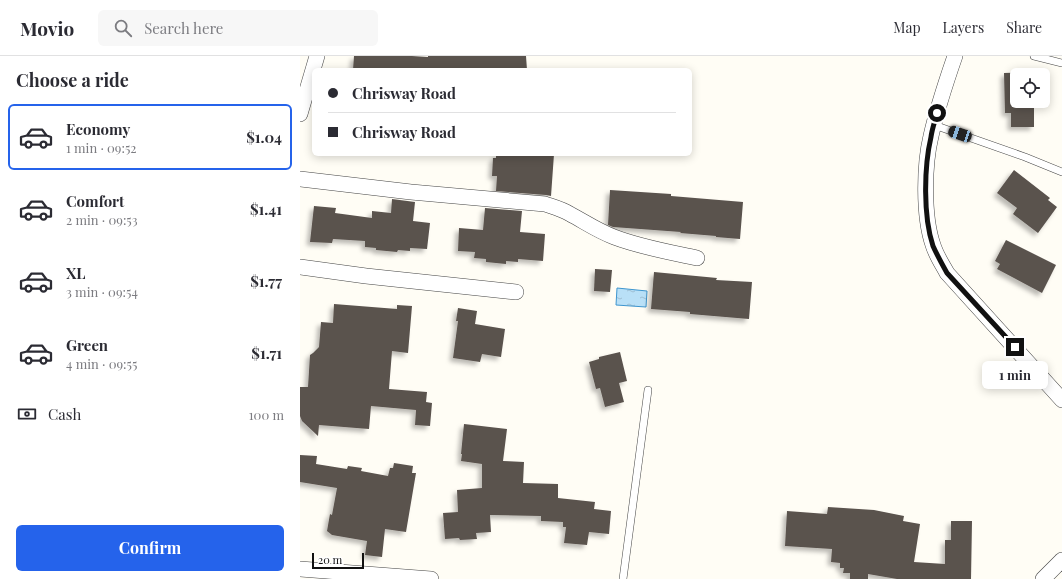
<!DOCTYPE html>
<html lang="en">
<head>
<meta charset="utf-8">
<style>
  body { margin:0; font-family:"Playfair Display",serif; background:#f7f7f7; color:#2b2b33; height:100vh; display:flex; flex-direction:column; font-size:15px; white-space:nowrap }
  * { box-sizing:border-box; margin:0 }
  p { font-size:13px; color:#7c7c81 }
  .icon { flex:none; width:22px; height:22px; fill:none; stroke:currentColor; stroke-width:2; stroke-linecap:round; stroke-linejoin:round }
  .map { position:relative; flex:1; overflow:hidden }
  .side { display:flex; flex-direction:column; background:#fff; width:300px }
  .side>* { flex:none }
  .top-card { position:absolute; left:12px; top:12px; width:380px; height:88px; border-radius:6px; box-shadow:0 2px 10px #0003; display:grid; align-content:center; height:88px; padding:0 16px; background:#fff }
  .controls { position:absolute; left:710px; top:12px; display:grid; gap:8px }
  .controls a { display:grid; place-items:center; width:40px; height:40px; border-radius:6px; background:#fff; box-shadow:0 2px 10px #0003; font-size:20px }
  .scale { position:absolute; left:12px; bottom:10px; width:52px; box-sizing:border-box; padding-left:4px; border:2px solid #111; border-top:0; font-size:11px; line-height:14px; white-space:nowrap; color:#111; -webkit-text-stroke:3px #fff; paint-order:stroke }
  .end { position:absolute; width:18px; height:18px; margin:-9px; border:5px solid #111; background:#fff; box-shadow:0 0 0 2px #fff }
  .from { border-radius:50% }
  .bubble { position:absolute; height:28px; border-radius:6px; background:#fff; box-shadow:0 2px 10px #0003; font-size:13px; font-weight:700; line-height:28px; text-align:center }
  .car { position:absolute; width:12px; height:24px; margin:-12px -6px; border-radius:5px; box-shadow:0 0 3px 1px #0007; background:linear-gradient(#222 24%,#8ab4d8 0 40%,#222 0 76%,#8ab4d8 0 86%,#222 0) }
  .top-card b { display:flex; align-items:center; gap:14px; height:38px; font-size:15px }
  .top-card b+b { border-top:1px solid #e1e1e2 }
  .top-card i { width:10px; height:10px; background:#2b2b33 }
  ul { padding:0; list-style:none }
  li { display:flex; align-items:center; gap:12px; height:66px; margin:0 8px 6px; padding:0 8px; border:2px solid transparent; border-radius:6px }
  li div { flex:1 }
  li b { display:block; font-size:15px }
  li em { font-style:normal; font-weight:700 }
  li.current { border-color:#2563eb }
  li>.icon { width:36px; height:36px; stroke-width:1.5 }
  h2 { padding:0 16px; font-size:18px; line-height:48px }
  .pay { display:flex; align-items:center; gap:10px; height:44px; padding:0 16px; font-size:15px }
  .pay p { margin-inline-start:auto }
  .cta { display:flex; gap:8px; margin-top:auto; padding:8px 16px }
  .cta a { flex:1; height:46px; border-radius:6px; background:#2563eb; color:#fff; font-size:16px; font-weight:700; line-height:46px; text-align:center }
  header { display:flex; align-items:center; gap:24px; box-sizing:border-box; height:56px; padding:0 20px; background:#fff; border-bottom:1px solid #e1e1e2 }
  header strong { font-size:19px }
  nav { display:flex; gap:22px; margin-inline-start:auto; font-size:14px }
  .search { width:280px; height:36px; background:#f7f7f7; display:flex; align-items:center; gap:10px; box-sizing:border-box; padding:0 14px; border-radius:6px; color:#7c7c81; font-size:15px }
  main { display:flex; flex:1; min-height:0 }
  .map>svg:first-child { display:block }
</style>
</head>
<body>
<header>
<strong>Movio</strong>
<div class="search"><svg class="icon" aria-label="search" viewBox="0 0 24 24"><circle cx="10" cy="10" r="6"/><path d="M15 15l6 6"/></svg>Search here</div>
<nav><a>Map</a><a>Layers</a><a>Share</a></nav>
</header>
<main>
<section class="side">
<h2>Choose a ride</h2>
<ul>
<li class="current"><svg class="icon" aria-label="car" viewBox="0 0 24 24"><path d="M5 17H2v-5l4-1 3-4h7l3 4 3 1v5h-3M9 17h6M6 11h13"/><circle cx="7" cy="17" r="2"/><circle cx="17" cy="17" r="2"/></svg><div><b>Economy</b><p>1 min · 09:52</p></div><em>$1.04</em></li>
<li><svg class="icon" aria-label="car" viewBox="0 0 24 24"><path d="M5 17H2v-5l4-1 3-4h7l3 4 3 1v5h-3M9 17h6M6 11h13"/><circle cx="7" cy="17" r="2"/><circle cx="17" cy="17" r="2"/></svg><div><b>Comfort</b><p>2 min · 09:53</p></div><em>$1.41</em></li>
<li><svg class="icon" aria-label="car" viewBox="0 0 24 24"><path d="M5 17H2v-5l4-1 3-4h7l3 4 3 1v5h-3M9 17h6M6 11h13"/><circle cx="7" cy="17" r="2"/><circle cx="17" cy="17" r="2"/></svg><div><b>XL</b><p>3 min · 09:54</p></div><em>$1.77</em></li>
<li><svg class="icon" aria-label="car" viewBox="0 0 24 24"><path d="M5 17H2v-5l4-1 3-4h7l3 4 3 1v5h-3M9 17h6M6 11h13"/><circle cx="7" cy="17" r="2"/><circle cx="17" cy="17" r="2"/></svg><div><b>Green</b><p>4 min · 09:55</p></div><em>$1.71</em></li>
</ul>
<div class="pay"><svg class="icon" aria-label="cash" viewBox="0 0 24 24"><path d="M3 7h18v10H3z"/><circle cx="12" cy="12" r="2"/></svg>Cash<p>100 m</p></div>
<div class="cta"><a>Confirm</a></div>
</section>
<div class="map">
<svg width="762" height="523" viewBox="0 0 762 523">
  <defs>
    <pattern id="water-ripples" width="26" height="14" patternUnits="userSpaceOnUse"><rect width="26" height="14" fill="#b9e0f7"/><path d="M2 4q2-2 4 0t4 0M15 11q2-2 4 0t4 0" fill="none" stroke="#9ebfd3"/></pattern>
    <filter id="shadow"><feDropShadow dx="-3.5" dy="3.5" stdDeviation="2" flood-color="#0004"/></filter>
  </defs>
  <rect width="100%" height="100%" fill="#fffdf5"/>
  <!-- water -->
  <polygon fill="url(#water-ripples)" stroke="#3f96cf" points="317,232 347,235 346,251 316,249"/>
  <!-- building -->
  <g fill="#5a524d" filter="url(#shadow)">
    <polygon points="54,0 112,0 128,1 128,0 226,0 227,14 53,14"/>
    <polygon points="733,16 733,19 717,19 717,45 734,45 734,71 711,71 711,57 705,57 704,17"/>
    <polygon points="196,98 254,98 251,140 246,139 196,135 197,120 192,120 193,102 196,102"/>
    <polygon points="714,114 750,142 748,144 757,151 738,177 713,158 717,152 697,137"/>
    <polygon points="310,134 371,138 371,140 443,146 440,183 416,181 416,180 380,177 381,176 313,171 308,169"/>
    <polygon points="92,143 115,146 113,165 130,167 127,193 110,192 110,195 98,194 97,196 76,194 76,192 65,191 65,185 33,183 32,187 10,186 14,150 36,152 35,157 72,162 72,155 91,157"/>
    <polygon points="185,152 222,155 220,176 245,178 243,205 218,203 218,206 206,205 206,208 186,206 186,203 174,202 175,196 158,195 159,172 183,174"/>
    <polygon points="706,184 756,209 742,237 697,213 700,208 695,205"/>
    <polygon points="295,213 312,214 310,236 294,235"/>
    <polygon points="354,216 417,222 416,224 452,226 449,263 390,258 390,256 351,253"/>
    <polygon points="34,248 97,253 97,249 112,250 108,297 92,295 89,333 127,336 126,346 132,347 130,370 115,369 116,354 71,350 69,373 19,369 18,380 2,365 0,360 0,331 8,331 10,299 13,297 19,291 21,266 33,267"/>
    <polygon points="158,252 177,255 175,268 205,273 201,301 182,298 180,306 153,302 158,265 156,265"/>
    <polygon points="320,296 327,325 319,327 324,346 305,351 300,332 296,333 289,306 299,303 299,301"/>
    <polygon points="164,368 207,373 203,405 224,406 223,427 258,428 258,442 295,446 294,453 311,455 309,478 289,476 287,489 264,487 266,471 263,471 263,466 241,465 241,460 190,459 191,476 176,477 177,483 160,484 159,482 145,483 143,457 158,456 157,434 182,432 182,408 161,405 162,398 161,398"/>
    <polygon points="0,399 17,400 16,408 47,413 48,410 62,412 61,415 88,420 90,412 93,412 94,407 113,410 112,417 116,417 106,476 85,473 82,501 65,499 67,485 32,479 27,475 30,458 32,459 37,432 0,426"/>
    <polygon points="528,451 574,454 604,460 603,465 620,468 614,506 645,508 645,484 651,484 651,465 672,465 671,523 597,523 568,518 568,523 550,523 550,517 543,517 544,512 540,512 540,507 531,506 532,493 485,490 487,455 527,458"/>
  </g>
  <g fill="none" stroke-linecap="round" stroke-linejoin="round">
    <!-- lane casing -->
    <g stroke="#444" stroke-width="8">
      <g id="lane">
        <polyline points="734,0 762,7"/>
        <polyline points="634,69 725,101 762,116"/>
        <polyline points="323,523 348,334"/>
      </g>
    </g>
    <!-- street casing -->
    <g stroke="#444" stroke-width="16">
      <g id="street">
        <path d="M655,0C646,26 637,53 631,80C624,109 623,160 633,189C636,199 642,208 647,217L762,344"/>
        <polyline points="0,58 17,0"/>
        <path d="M0,123L111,136L245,148C254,151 262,153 270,158C285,166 298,175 314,181C340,191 369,196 397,202"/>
        <polyline points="0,211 66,220 216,236"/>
        <polyline points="0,513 131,523"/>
        <polyline points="743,523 762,504"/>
      </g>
    </g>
    <!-- lane -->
    <use href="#lane" stroke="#fff" stroke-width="7"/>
    <!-- street -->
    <use href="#street" stroke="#fff" stroke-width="15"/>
  </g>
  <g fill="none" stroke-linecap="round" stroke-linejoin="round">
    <!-- route -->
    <path stroke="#111" stroke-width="5" d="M637,57C635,65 632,73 631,81C624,111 623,160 633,190C637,199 642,208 647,217L715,291"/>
  </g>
</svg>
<div class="controls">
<a><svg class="icon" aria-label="locate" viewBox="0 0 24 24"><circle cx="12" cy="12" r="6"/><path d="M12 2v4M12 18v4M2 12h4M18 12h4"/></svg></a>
</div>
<div class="scale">20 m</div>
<i class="end from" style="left:637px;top:57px"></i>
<i class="end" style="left:715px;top:291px"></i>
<div class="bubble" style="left:682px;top:305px;width:66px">1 min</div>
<i class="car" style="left:660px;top:78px;rotate:289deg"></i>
<div class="top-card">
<b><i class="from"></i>Chrisway Road</b>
<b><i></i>Chrisway Road</b>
</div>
</div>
</main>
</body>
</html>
